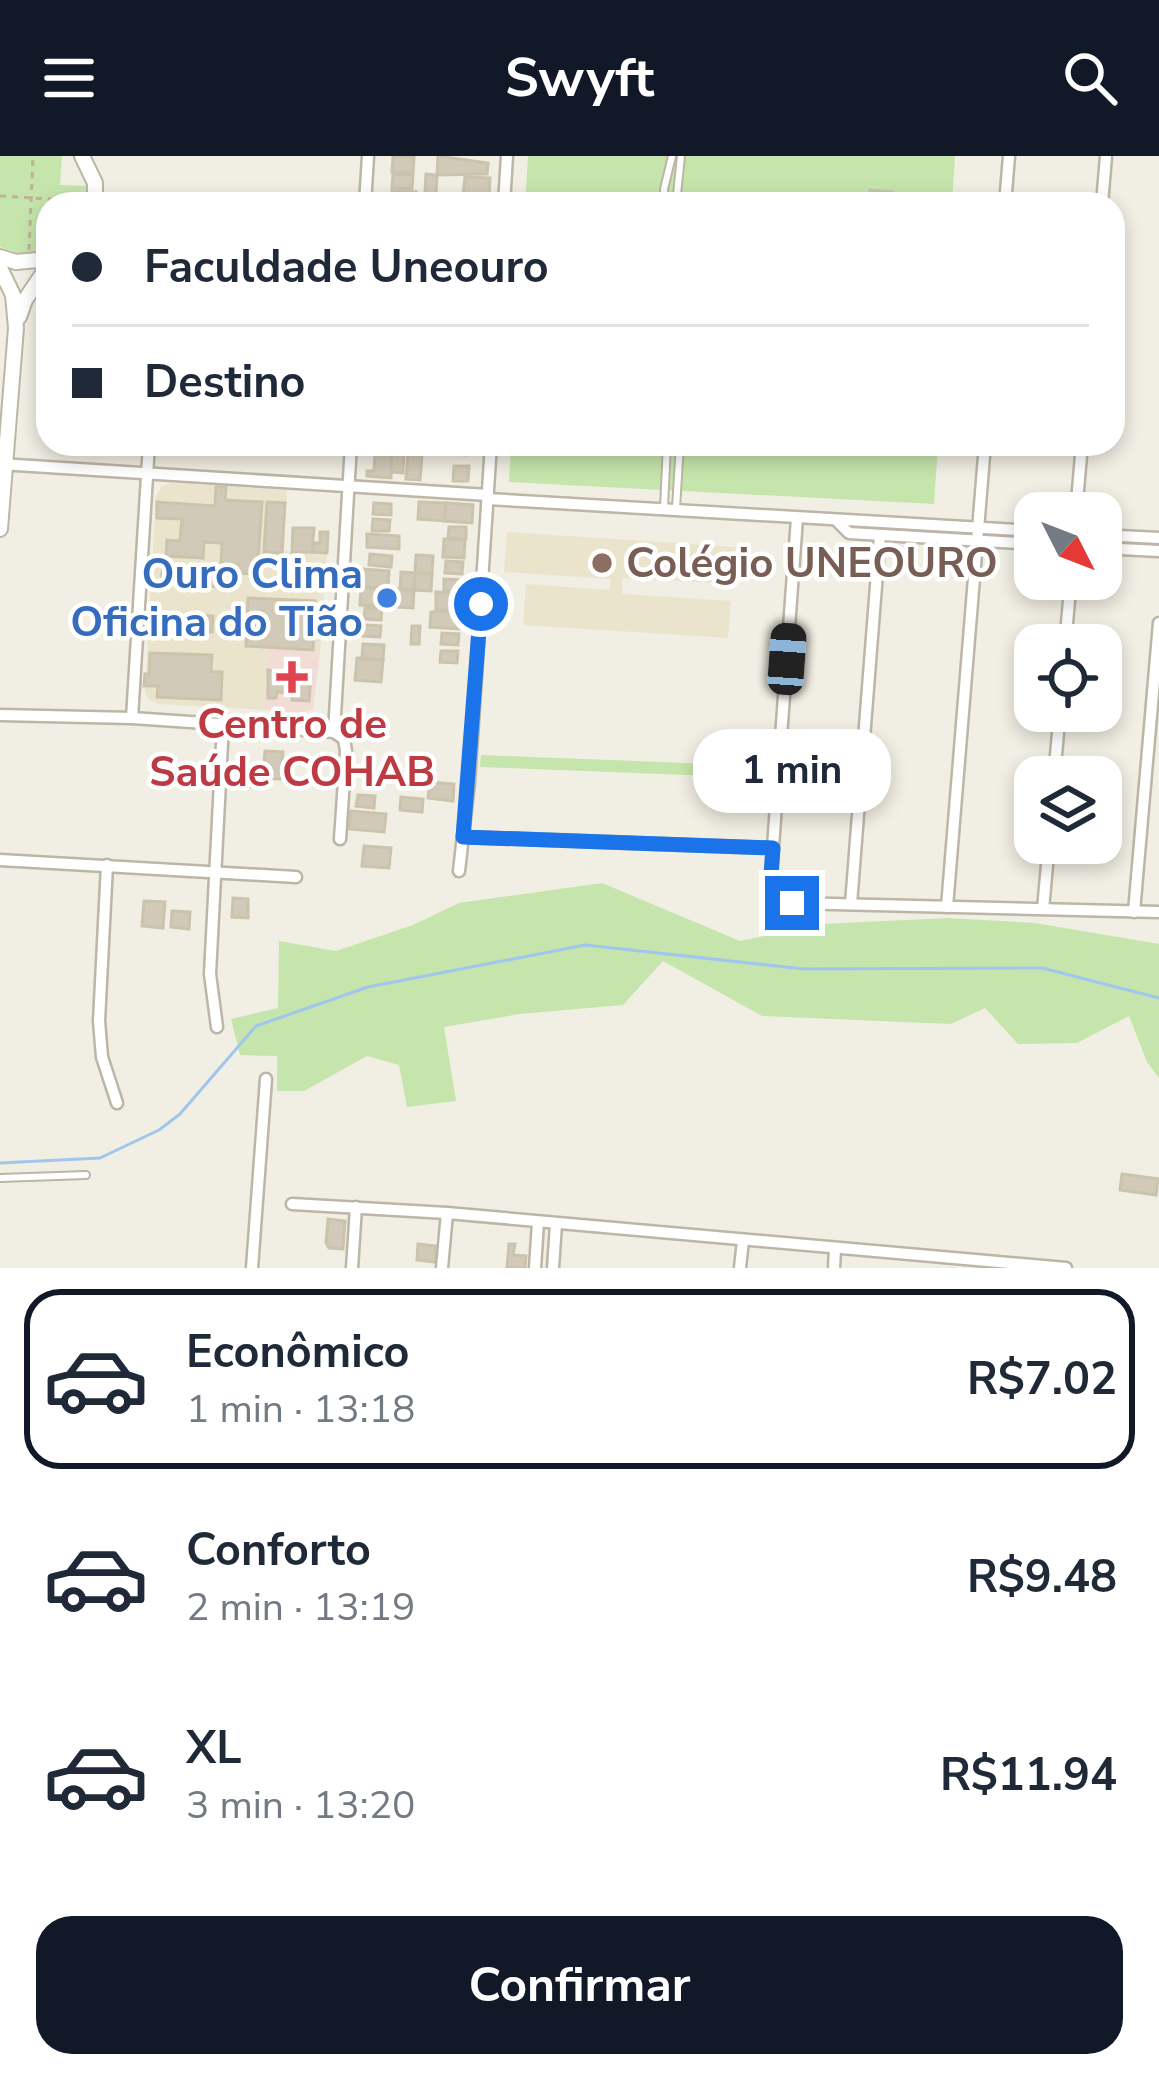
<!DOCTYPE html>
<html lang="pt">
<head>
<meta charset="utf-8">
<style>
  body { margin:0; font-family:"Nunito Sans",sans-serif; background:#f2f2f3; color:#1f2937; height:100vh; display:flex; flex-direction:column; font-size:45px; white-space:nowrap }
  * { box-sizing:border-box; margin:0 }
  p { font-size:39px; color:#747a83 }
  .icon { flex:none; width:66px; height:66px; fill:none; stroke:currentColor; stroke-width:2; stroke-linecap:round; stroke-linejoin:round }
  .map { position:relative; height:1112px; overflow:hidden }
  .panel { display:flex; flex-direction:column; background:#fff; flex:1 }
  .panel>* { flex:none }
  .guide { position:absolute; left:36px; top:36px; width:1089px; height:264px; border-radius:36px; box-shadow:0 6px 18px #0003; display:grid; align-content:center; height:264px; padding:0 36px; background:#fff }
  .needle { width:78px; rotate:132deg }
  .buttons { position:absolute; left:1014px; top:336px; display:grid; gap:24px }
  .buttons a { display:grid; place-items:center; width:108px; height:108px; border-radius:24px; background:#fff; box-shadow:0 6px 18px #0003; font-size:60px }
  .end { position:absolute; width:54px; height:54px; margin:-27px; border:15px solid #1a73e8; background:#fff; box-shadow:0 0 0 6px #fff }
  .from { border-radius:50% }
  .bubble { position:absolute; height:84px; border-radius:36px; background:#fff; box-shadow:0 6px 18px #0003; font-size:39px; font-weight:700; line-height:84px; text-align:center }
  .car { position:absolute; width:36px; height:72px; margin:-36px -18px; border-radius:15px; box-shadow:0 0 9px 3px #0007; background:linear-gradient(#222 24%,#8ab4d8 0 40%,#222 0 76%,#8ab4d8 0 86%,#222 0) }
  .guide b { display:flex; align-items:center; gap:42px; height:114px; font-size:45px }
  .guide b+b { border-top:3px solid #e0e1e3 }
  .guide i { width:30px; height:30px; background:#1f2937 }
  ul { padding:21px 0 0; list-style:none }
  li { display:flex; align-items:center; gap:36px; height:180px; margin:0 24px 18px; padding:0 12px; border:6px solid transparent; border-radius:36px }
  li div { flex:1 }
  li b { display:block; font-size:45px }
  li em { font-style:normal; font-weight:700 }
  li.selected { border-color:#111827 }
  li>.icon { width:108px; height:108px; stroke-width:1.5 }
  .action { display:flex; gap:24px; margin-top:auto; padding:24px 36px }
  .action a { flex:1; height:138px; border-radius:36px; background:#111827; color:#fff; font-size:48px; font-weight:700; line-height:138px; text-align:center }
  header { display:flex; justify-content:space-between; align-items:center; height:156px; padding:0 36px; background:#111827; color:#fff; font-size:54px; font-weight:700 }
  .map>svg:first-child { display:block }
</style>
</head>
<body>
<header><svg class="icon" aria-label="menu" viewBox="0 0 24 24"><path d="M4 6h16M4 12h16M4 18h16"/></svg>Swyft<svg class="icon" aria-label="search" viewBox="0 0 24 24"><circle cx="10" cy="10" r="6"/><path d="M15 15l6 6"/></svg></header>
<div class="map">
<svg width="1159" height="1112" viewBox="0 0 1159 1112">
  <rect width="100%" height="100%" fill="#f1eee3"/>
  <!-- education -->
  <g fill="#eae4cc">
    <polygon points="172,327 287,334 284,395 327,397 320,496 268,493 263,554 158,548 148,543 145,536 156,340 162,330"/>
    <polygon points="507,376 736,391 734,428 623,422 622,438 731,445 728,482 523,469 526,428 609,434 611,423 504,416"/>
  </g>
  <!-- medical -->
  <polygon fill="#f2dcd6" points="268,493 320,496 313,553 301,557 263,554"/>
  <!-- green -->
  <g fill="#c6e5ac">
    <polygon points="0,0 62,0 60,29 88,30 87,48 48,48 48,95 23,99 0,91"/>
    <polygon points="528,0 955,0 952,48 525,48"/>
    <polygon points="511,288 938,288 934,348 509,326"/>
    <polygon points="481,599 763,610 763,622 480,611"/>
    <polygon points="602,727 740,785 822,768 948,762 1035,767 1159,788 1159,922 1147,906 1129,860 1077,887 1018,888 985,852 951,868 762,860 663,805 623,849 520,858 444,871 456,945 407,951 399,909 367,900 304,935 277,935 277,900 240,899 231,863 278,852 279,785 336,795 413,769 459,747"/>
  </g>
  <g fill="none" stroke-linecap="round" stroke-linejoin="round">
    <!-- stream -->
    <polyline stroke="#9fc6ed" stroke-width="3" points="0,1007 100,1002 159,974 180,958 256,870 368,831 585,789 804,813 1042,812 1159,842"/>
  </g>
  <!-- building -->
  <g fill="#d2cab8" stroke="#ccc3ac" stroke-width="3">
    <polygon points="393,0 414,1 413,17 392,16"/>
    <polygon points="438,0 488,7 487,18 437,19"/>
    <polygon points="393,18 413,19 412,33 392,32"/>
    <polygon points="426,18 437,19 436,38 425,37"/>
    <polygon points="465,21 490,22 489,41 463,39"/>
    <polygon points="870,34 892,36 891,48 869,48"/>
    <polygon points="392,35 416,36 415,48 391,48"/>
    <polygon points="453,288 467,288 467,299 452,298"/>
    <polygon points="375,296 392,297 391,322 367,320 367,315 374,315"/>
    <polygon points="392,297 404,298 403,317 391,316"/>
    <polygon points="408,299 422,299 420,324 406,323"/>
    <polygon points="454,310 469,310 468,325 453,325"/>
    <polygon points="216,331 226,331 225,344 262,346 257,418 239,417 239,409 221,408 222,387 204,386 203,402 166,400 167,384 180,385 182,363 157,362 157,346 215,350"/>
    <polygon points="267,346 285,347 282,397 264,396"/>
    <polygon points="419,346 446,347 445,365 418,363"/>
    <polygon points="374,347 391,348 391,359 373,358"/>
    <polygon points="446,347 473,349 472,367 445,365"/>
    <polygon points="373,363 390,364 389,375 372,375"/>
    <polygon points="449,371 466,371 466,383 448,382"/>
    <polygon points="293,372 314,372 312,396 292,396"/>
    <polygon points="320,376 328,376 327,397 312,396 313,387 320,387"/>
    <polygon points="367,378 399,380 399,393 367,391"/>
    <polygon points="444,383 465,384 464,402 443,401"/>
    <polygon points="370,398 392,400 391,411 369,409"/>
    <polygon points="416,399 433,400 432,418 415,417"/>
    <polygon points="446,405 463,406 462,418 445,417"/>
    <polygon points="163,409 222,414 220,431 161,426"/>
    <polygon points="362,413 389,415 388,433 361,431"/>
    <polygon points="401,416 415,417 414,434 400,434"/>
    <polygon points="415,417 432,418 431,435 414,434"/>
    <polygon points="444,423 462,424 461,435 444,434"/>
    <polygon points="361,431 414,434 413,452 360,449"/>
    <polygon points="436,436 461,437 460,455 436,454"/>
    <polygon points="248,442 315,445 313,494 246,490"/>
    <polygon points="365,452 382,453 381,464 364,463"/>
    <polygon points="449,454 460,455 459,473 430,471 431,456"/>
    <polygon points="201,459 213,460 212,476 200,476"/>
    <polygon points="364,469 381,470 380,481 363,480"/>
    <polygon points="412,470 420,470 419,488 411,488"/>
    <polygon points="442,477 459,478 458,489 441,488"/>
    <polygon points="363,488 384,489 383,504 362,502"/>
    <polygon points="441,495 458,495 457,507 440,506"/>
    <polygon points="150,497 212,499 211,516 222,516 221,544 157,541 158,530 144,530 145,518 149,519"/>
    <polygon points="357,502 383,504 381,526 355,524"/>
    <polygon points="268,514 275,515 275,519 311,521 309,545 292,544 292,537 277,536 276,542 268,542"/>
    <polygon points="265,595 283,596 281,623 263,622"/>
    <polygon points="238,615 254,616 252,631 236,630"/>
    <polygon points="430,626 454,628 453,645 428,642"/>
    <polygon points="358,639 375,640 374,652 356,650"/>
    <polygon points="401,641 423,643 422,656 400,654"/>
    <polygon points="351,655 386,658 384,676 349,673"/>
    <polygon points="364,690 391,692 389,712 362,710"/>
    <polygon points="233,742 248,743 248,762 232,761"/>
    <polygon points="144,745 165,746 163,772 142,770"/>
    <polygon points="172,755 190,756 189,773 171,771"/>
    <polygon points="1122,1018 1158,1023 1156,1039 1120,1034"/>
    <polygon points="328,1063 345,1065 343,1093 329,1092 326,1087"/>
    <polygon points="418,1088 436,1090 435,1106 417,1104"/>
    <polygon points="509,1088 515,1088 513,1099 526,1100 525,1112 507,1112"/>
  </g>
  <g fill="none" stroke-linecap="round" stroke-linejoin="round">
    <!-- service casing -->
    <g stroke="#bcb6a6" stroke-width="10">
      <g id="service">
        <polyline points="665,48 664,33 672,0"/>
        <polyline points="676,48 681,0"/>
        <polyline points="664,352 667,288"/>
        <polyline points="676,352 680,288"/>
        <polyline points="0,1022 86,1019"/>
      </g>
    </g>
    <!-- minor casing -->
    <g stroke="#bcb6a6" stroke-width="15">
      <g id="minor">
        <polyline points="95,46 136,48"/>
        <polyline points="365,48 368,0"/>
        <polyline points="504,48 507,0"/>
        <polyline points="1005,48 1009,0"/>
        <polyline points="1102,48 1106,0"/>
        <polyline points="0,308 488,339"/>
        <polyline points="488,343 1035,375"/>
        <polyline points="1076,357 1082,288"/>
        <polyline points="797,362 770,732 792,747 1159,756"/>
        <polyline points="837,365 849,377 1035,388"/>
        <polyline points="1101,379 1159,382"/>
        <polyline points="1101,392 1159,395"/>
        <polyline points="1065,489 1071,423"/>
        <polyline points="0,559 132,562 334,576"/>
        <polyline points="132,562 149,288"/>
        <polyline points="334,576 351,288"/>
        <polyline points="334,576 344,583 346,595 340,683"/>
        <polyline points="1054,621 1060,555"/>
        <polyline points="463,681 773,692"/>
        <polyline points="0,704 296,721"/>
        <polyline points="107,709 99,865 102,901 117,947"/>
        <polyline points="459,715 469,627 491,288"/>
        <polyline points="851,748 880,379"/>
        <polyline points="947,751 985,288"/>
        <polyline points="1043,753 1049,687"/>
        <polyline points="1134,756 1159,467"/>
        <polyline points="217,871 210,818 223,568"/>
        <polyline points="292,1048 447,1057 1066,1112"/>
        <polyline points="252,1112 266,923"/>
        <polyline points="352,1112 356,1051"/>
        <polyline points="442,1112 447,1057"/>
        <polyline points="535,1112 538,1066"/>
        <polyline points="553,1112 556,1068"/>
        <polyline points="740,1112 743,1084"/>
        <polyline points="834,1112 835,1093"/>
      </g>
    </g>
    <!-- tertiary casing -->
    <g stroke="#bcb6a6" stroke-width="18">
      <g id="tertiary">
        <polyline points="82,0 95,27 95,48"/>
        <polyline points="0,101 16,106 48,103"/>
        <polyline points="0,112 13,139 16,172 0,373"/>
        <polyline points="19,161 25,144 48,110"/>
      </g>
    </g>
    <!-- path -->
    <g stroke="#bdb397" stroke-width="3" stroke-dasharray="6 6" stroke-linecap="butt">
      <polyline points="0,40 82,45"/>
      <polyline points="29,94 33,0"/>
    </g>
    <!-- service -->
    <use href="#service" stroke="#fff" stroke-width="6"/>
    <!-- minor -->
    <use href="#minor" stroke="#fff" stroke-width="10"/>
    <!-- tertiary -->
    <use href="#tertiary" stroke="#fff" stroke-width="14"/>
  </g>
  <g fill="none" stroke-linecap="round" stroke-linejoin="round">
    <!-- route -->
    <polyline stroke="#1a73e8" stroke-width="15" points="481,448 463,681 773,692 770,733 792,747"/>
  </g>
  <!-- markers -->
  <circle fill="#8d6e63" stroke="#fff" stroke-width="4.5" cx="602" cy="407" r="12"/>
  <circle fill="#3f7fe0" stroke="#fff" stroke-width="4.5" cx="387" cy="442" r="12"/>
  <path fill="#e0444e" stroke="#fff" stroke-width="4.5" d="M286 503h12v12h12v12h-12v12h-12v-12h-12v-12h12z"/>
  <g text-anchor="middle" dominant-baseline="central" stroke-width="9" stroke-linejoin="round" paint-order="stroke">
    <!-- education labels -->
    <g font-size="42" font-weight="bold" fill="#785e54" stroke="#fff" text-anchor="start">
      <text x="626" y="407">Colégio UNEOURO</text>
    </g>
    <!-- shop labels -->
    <g font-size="42" font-weight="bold" fill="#366cbe" stroke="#fff" text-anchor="end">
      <text x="363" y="418">Ouro Clima<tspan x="363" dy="48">Oficina do Tião</tspan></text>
    </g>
    <!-- health labels -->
    <g font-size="42" font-weight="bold" fill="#be3a42" stroke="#fff">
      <text x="292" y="568">Centro de<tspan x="292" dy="48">Saúde COHAB</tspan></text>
    </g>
  </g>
</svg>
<div class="buttons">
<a><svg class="needle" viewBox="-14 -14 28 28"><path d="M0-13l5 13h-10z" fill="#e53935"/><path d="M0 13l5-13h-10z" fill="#747a83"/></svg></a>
<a><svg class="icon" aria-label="locate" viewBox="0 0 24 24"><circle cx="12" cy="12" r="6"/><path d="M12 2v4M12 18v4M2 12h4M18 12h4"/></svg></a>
<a><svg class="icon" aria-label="layers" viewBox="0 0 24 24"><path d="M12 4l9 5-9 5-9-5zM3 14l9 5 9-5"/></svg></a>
</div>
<i class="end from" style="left:481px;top:448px"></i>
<i class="end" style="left:792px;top:747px"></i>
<div class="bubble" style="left:693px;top:573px;width:198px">1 min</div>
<i class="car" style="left:787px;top:503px;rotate:4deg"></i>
<div class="guide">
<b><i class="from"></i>Faculdade Uneouro</b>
<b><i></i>Destino</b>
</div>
</div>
<section class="panel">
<ul>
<li class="selected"><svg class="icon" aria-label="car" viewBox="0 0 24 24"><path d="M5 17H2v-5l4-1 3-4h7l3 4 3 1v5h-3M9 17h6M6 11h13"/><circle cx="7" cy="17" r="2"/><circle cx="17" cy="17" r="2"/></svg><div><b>Econômico</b><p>1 min · 13:18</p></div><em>R$7.02</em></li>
<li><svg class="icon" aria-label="car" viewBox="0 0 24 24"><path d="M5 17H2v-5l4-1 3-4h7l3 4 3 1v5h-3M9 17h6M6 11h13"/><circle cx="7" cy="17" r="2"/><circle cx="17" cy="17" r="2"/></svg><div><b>Conforto</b><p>2 min · 13:19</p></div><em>R$9.48</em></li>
<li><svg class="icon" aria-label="car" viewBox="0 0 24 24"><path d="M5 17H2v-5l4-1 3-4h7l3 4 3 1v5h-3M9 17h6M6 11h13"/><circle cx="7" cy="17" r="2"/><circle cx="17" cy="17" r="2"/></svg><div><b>XL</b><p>3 min · 13:20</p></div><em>R$11.94</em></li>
</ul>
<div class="action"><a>Confirmar</a></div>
</section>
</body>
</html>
